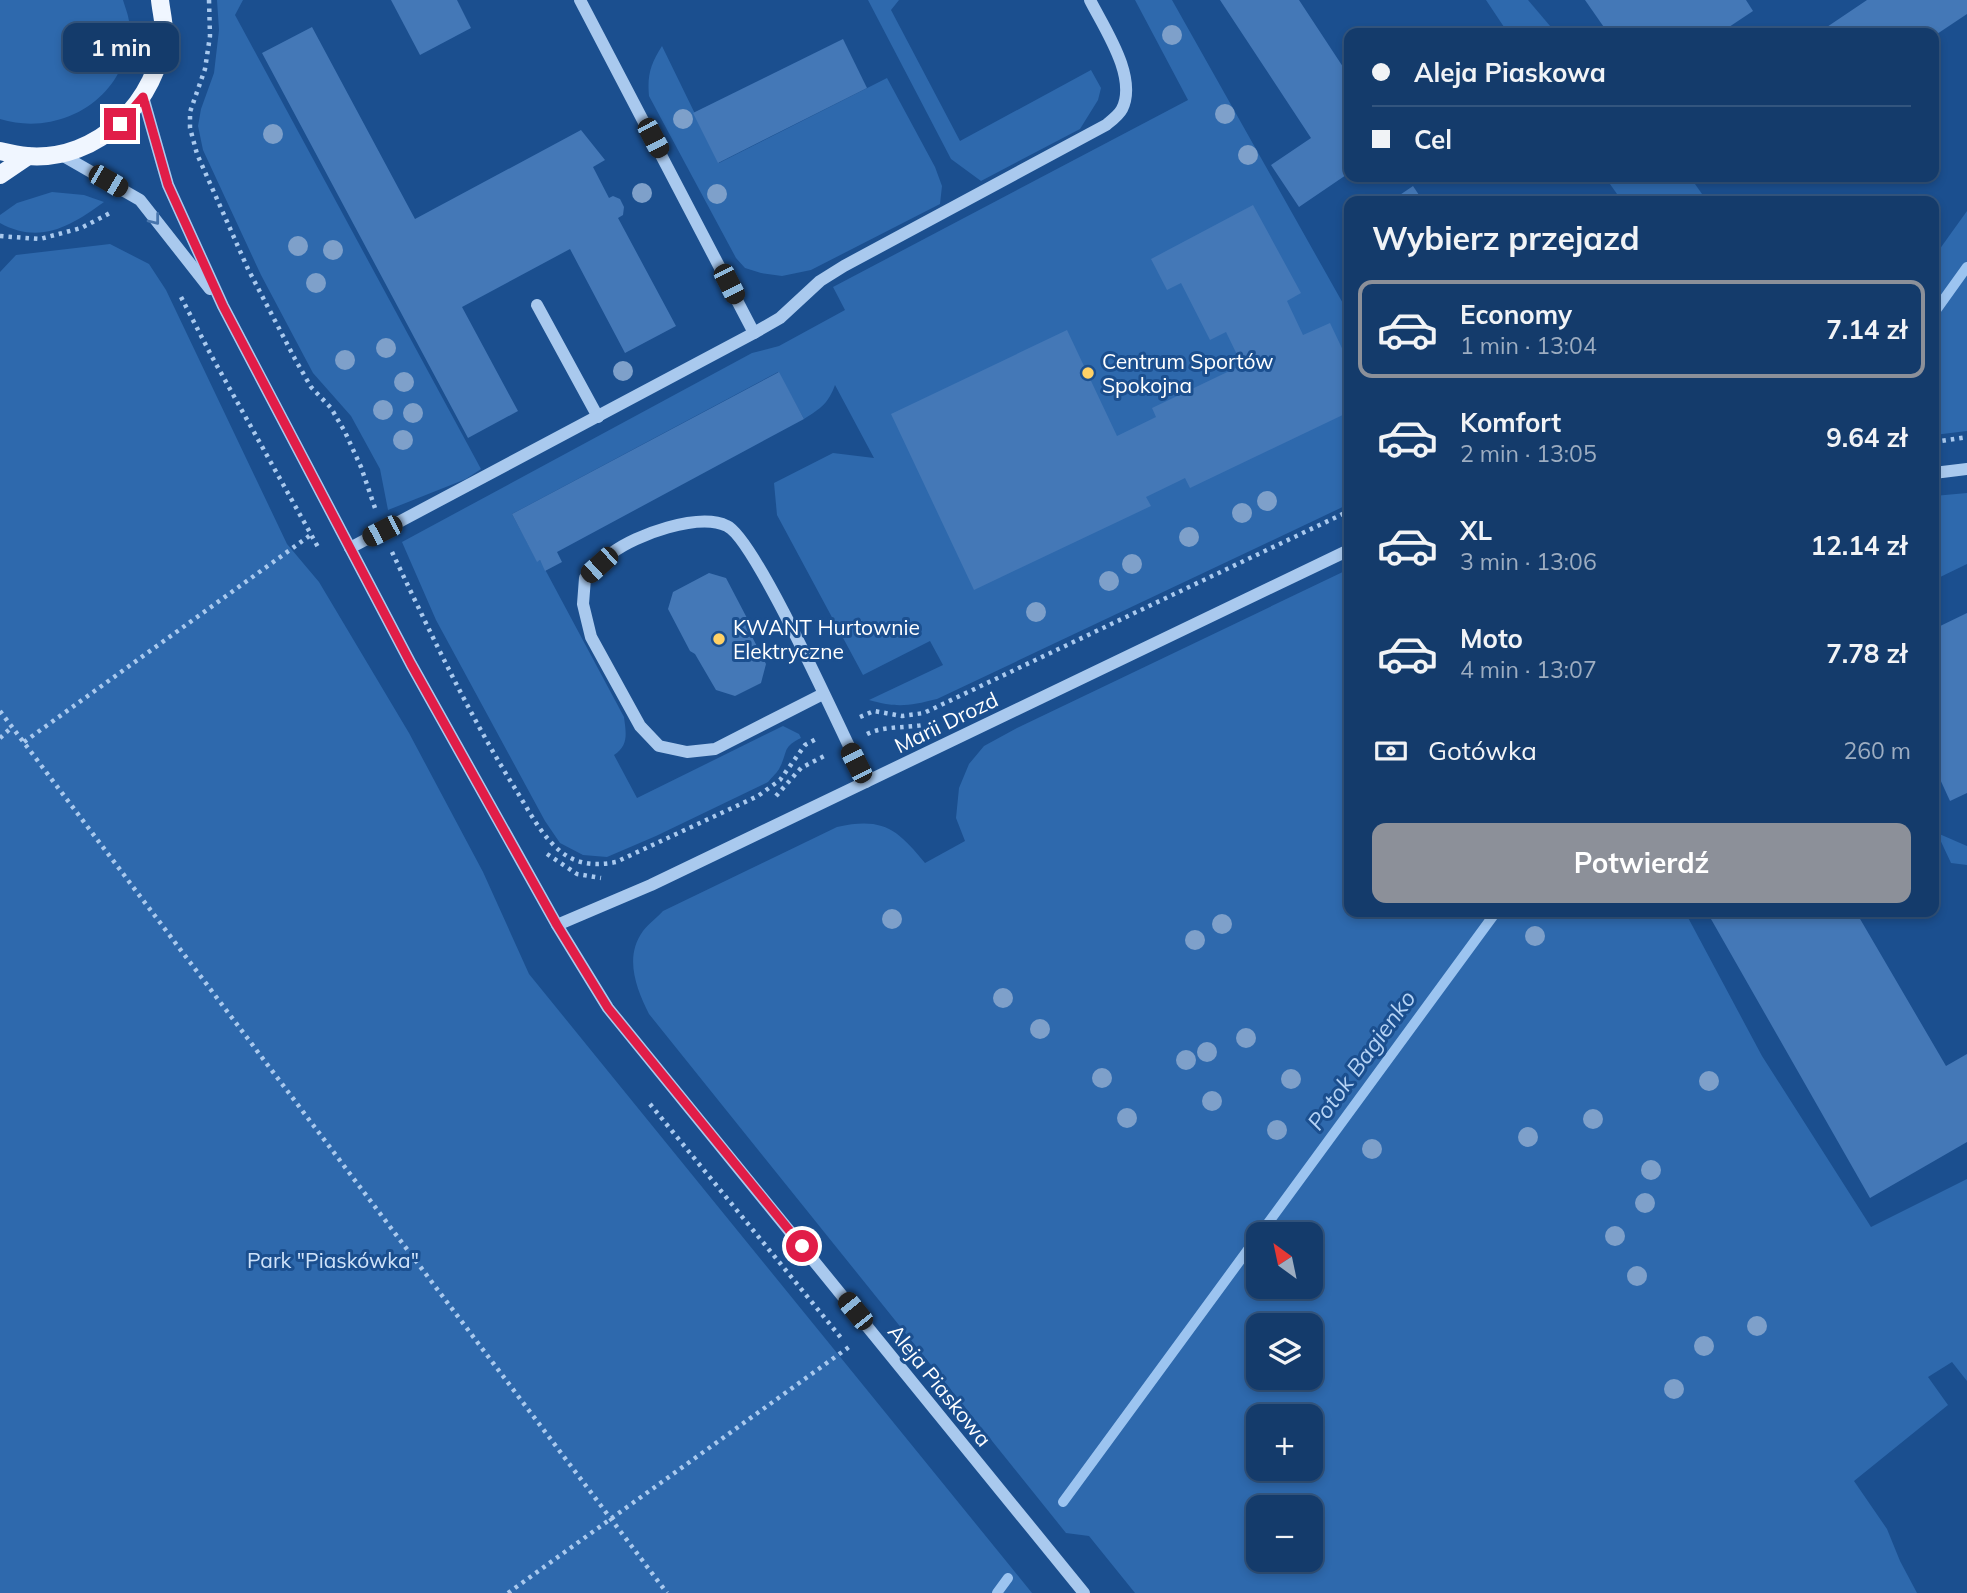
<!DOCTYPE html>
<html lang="pl">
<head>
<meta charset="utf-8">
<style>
  body { margin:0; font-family:Mulish,sans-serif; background:#214673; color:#f1f3f6; height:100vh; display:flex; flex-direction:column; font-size:26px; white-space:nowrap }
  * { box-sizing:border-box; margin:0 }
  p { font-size:23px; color:#9dadc1 }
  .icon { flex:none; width:38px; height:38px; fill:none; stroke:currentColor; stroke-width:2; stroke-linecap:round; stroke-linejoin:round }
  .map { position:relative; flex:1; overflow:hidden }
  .panel { position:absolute; left:1344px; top:196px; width:595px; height:721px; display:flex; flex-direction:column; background:#143b6b; border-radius:14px; box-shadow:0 4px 10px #0003,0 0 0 2px #33557e }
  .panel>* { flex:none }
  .top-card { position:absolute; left:1344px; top:28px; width:595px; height:154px; border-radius:14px; box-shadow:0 4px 10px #0003,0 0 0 2px #33557e; display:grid; align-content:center; height:154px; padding:0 28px; background:#143b6b }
  .needle { width:46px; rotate:327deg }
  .controls { position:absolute; left:1246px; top:1222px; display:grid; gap:14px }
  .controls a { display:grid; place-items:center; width:77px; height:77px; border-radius:14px; background:#143b6b; box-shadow:0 4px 10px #0003,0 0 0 2px #33557e; font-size:35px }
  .end { position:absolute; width:32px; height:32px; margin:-16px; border:9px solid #e11d48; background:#fff; box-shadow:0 0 0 4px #fff }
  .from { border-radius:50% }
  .bubble { position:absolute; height:49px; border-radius:14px; background:#143b6b; box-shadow:0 4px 10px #0003,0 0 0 2px #33557e; font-size:23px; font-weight:700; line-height:49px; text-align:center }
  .car { position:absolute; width:21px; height:42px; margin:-21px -10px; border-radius:9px; box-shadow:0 0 5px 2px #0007; background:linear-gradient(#222 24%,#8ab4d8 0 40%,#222 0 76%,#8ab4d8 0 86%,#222 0) }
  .top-card b { display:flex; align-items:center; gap:24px; height:66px; font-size:26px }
  .top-card b+b { border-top:2px solid #33557e }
  .top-card i { width:18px; height:18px; background:#f1f3f6 }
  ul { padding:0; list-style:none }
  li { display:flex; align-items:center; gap:21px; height:98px; margin:0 14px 10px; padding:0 14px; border:4px solid transparent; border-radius:14px }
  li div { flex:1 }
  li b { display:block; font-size:26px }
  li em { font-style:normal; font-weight:700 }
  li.current { border-color:#8c9099 }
  li>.icon { width:63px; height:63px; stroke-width:1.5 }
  h2 { padding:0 28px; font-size:32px; line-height:84px }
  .pay { display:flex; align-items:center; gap:18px; height:77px; padding:0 28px; font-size:26px }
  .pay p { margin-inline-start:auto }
  .button { display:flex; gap:14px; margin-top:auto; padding:14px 28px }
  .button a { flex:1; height:80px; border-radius:14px; background:#8c9099; color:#fff; font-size:28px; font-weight:700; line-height:80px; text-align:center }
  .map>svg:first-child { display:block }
</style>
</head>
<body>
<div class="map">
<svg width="1967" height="1593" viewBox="0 0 1967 1593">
  <rect width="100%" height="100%" fill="#1b4f8f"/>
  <!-- green -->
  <g fill="#2e69ad" fill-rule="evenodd">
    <path d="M0,0H123C125,7 128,14 129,21C135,92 65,139 0,119Z"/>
    <polygon points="217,0 243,0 235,15 481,469 466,479 388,510 380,469 351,416 313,373 261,275 203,150 198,126 201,109 214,73 219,30"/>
    <polygon points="868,0 899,0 891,10 960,141 1091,70 1101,88 1098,100 1080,129 981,181 951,159"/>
    <path d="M1135,0H1172L1349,314V504L937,699C909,706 897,708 869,700L943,665L930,641L863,675L777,515L774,483L833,453L874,458L835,385C828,404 821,408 804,419L778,372L512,514L537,561L540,560L624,717C626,733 629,745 614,755L637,798L783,726L799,734L801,738C782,747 788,752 780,767C778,772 772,777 768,782L656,836L607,857L583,855L560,843L545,821L436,620L402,542L752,353L779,346L845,310L833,287L1188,100Z"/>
    <polygon points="1486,0 1528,0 1556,33 1508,33"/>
    <path d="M662,46L719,163L887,78L935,167L942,186L940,204L811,270L782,276L761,273L745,268L736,258L649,96C647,75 651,63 662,46Z"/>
    <polygon points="1605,177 1690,177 1707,201 1622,201"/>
    <path d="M52,192L84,195L104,202C71,226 40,245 0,223V215L17,203Z"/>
    <polygon points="1967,211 1967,431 1934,435 1934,257"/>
    <polygon points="110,244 149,264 166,290 287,544 319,582 409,733 483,872 529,974 1032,1593 0,1593 0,272 16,255"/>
    <polygon points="1967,493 1967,564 1934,580 1934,496"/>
    <path d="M1349,569V912H1685L1762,1056L1871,1227L1967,1179V1381L1952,1362L1928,1377L1948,1405L1854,1481L1887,1529L1900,1561L1917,1593H1135L1089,1536L1066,1533L649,1014C636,988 624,957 643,931C648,924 657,918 663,911L837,827C883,817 897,829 925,863L965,841L956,818L959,788L969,764L984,746L1017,728ZM1258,1234H1311V1286H1258ZM1258,1325H1311V1377H1258ZM1258,1416H1311V1468H1258ZM1258,1507H1311V1559H1258Z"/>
    <polygon points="1937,833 1967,846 1967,865 1951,863"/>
  </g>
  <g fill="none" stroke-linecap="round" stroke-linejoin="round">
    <!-- stream -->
    <g stroke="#9cc4f0" stroke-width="10">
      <polyline points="1934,313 1967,267"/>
      <polyline points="1260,1234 1496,912"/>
      <polyline points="1063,1502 1258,1236"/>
      <polyline points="997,1593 1008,1578"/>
    </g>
  </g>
  <!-- building -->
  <g fill="#4478b7">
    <polygon points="391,0 457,0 471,28 420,55"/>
    <polygon points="1220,0 1299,0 1349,76 1349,173 1299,207 1271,165 1311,138"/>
    <polygon points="1585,0 1746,0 1753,11 1720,33 1608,33"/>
    <polygon points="1867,0 1967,0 1967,14 1934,36 1934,33 1818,33"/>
    <polygon points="312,27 415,219 581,130 605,160 593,167 609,198 613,196 620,199 624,207 623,215 618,218 676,326 625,353 570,249 462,307 518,411 468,438 262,53"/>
    <polygon points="843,39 867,88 718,163 693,113"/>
    <polygon points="1413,186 1423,201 1391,201"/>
    <polygon points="1253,205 1301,293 1287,301 1303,335 1330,323 1349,363 1349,412 1190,488 1185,478 1177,482 1146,497 1151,506 974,590 891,414 1067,330 1117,436 1156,417 1152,408 1242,365 1226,332 1210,340 1181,283 1167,290 1151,259"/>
    <polygon points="779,372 804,419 557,552 562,562 545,571 540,560 537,562 512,514"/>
    <polygon points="709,573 726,578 748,620 747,627 766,664 761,683 735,696 716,690 695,654 690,651 668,609 673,592"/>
    <polygon points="1967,613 1967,793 1950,801 1934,766 1934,629"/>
    <polygon points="1707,912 1856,912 1946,1066 1967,1054 1967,1142 1870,1198"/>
  </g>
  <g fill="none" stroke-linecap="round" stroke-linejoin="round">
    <!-- path -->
    <g stroke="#a9c9ee" stroke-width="4.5" stroke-dasharray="3.5 5" stroke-linecap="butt">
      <polyline points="209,0 210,36 205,69 190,112 190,128 197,154 248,269 295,359 311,387 331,408 345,432 361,467 375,508"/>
      <polyline points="0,236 40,239 81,228 112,212"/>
      <polyline points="181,297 211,355 318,547"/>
      <polyline points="1934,442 1967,437"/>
      <path d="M392,552C430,632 469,715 516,790C529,811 541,835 560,851C577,865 596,866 616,862L758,796L780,780L805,745L818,738"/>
      <polyline points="0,711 667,1593"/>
      <polyline points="860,717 874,711 902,716 924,713 1349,511"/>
      <path d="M867,734C883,726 905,728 923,725"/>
      <polyline points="0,738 12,727"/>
      <polyline points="24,742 312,534"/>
      <polyline points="776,796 801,768 828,754"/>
      <polyline points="547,854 577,874 601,878"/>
      <polyline points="650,1104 842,1339"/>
      <polyline points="508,1593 849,1347"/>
    </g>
    <!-- minor -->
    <g stroke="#a9c9ee" stroke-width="12">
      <polyline points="580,0 754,333"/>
      <polyline points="143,97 168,185 223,306 411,664 557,925 608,1008 1084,1593"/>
      <polyline points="60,154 140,200 210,289"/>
      <polyline points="537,305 598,417"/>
      <polyline points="1934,473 1967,469"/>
      <path d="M350,548L754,333L780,318L820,281L844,266L1106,125C1111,121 1119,115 1122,109C1138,77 1104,28 1090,0"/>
      <path d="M823,694L715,749L687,752L659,746L640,726L591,637L583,604L585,578C594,570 602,561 612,553C635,535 699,512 727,526C756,539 846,742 866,782"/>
      <polyline points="557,925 651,885 1349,550"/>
    </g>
    <!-- major -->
    <g stroke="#f0f6ff" stroke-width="18">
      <path d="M0,151C9,153 18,155 27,156C98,162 159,101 164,32C164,22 161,10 160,0"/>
      <polyline points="0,175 28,156"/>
    </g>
  </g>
  <!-- trees -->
  <g fill="#7ea0ca">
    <circle cx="1172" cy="35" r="10"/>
    <circle cx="1225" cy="114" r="10"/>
    <circle cx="683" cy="119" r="10"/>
    <circle cx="273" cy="134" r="10"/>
    <circle cx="1248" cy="155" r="10"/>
    <circle cx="642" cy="193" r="10"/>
    <circle cx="717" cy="194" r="10"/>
    <circle cx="298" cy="246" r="10"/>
    <circle cx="333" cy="250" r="10"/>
    <circle cx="316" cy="283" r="10"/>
    <circle cx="386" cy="348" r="10"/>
    <circle cx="345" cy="360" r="10"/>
    <circle cx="623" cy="371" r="10"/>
    <circle cx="404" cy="382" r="10"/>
    <circle cx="383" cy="410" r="10"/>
    <circle cx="413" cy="413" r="10"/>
    <circle cx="403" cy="440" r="10"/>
    <circle cx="1267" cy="501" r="10"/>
    <circle cx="1242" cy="513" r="10"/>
    <circle cx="1189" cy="537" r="10"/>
    <circle cx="1132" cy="564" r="10"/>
    <circle cx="1109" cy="581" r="10"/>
    <circle cx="1036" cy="612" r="10"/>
    <circle cx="892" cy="919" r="10"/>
    <circle cx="1222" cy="924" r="10"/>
    <circle cx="1535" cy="936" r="10"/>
    <circle cx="1195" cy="940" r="10"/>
    <circle cx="1003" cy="998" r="10"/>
    <circle cx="1040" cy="1029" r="10"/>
    <circle cx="1246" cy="1038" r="10"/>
    <circle cx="1207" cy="1052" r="10"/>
    <circle cx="1186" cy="1060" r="10"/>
    <circle cx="1102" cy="1078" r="10"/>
    <circle cx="1291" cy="1079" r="10"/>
    <circle cx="1709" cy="1081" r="10"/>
    <circle cx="1212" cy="1101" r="10"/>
    <circle cx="1127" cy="1118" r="10"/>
    <circle cx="1593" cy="1119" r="10"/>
    <circle cx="1277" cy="1130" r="10"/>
    <circle cx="1528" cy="1137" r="10"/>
    <circle cx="1372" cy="1149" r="10"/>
    <circle cx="1651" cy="1170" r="10"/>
    <circle cx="1645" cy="1203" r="10"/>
    <circle cx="1615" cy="1236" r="10"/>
    <circle cx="1637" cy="1276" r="10"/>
    <circle cx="1757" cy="1326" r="10"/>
    <circle cx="1704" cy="1346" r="10"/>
    <circle cx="1674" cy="1389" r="10"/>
  </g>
  <!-- one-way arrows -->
  <defs><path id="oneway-chevron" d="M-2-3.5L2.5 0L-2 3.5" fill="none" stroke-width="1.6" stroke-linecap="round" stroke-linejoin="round" transform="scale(1.75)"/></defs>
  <use stroke="#4674ac" href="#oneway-chevron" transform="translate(155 220) rotate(52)"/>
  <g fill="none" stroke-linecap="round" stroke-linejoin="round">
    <!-- route -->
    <polyline stroke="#e11d48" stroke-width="9" points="120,124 143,97 168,185 223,306 411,664 557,925 608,1008 802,1246"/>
  </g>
  <!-- markers -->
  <g fill="#ffd166" stroke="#1b4f8f" stroke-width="2.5">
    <circle cx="1088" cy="373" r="7"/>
    <circle cx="719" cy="639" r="7"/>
  </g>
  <g text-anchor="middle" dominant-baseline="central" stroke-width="6" stroke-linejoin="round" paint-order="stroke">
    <!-- poi labels -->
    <g font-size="21" fill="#fff" stroke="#1b4f8f" text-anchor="start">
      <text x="1102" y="361">Centrum Sportów<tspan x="1102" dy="24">Spokojna</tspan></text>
      <text x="733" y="627">KWANT Hurtownie<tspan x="733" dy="24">Elektryczne</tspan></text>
    </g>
    <!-- street labels -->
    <g font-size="21" fill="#fff" stroke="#1b4f8f">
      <text transform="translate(946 722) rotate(-26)">Marii Drozd</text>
      <text transform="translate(940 1385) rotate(51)">Aleja Piaskowa</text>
    </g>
    <!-- park labels -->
    <g font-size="21" fill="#cfe3fa" stroke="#1b4f8f">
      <text x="333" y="1260">Park "Piaskówka"</text>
    </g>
    <!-- water labels -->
    <g font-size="23" font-style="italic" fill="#b5d3f5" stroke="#1b4f8f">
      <text transform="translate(1361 1060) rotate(-54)">Potok Bagienko</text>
    </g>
  </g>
</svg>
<div class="controls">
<a><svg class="needle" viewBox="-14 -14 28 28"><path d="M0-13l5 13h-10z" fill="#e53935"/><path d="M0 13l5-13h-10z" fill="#9dadc1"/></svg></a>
<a><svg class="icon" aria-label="layers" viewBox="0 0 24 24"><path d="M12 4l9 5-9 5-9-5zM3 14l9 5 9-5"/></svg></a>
<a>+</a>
<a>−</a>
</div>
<i class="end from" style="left:802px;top:1246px"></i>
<i class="end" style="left:120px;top:124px"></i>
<div class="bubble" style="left:63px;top:23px;width:116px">1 min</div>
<i class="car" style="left:653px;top:138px;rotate:152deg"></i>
<i class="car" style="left:108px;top:181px;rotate:120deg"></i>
<i class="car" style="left:729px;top:284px;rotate:153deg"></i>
<i class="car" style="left:382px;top:531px;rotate:243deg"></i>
<i class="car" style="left:599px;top:565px;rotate:228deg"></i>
<i class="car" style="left:856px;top:763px;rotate:333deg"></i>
<i class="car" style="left:855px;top:1311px;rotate:321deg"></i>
<div class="top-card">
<b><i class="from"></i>Aleja Piaskowa</b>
<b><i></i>Cel</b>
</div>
<section class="panel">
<h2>Wybierz przejazd</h2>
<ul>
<li class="current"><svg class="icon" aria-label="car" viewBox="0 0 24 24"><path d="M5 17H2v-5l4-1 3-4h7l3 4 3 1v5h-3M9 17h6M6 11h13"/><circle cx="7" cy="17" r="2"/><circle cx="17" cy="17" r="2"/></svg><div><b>Economy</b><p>1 min · 13:04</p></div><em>7.14 zł</em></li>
<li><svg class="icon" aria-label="car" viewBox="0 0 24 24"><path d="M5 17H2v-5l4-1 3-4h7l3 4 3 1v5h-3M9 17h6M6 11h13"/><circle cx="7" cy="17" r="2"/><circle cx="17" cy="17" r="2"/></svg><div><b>Komfort</b><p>2 min · 13:05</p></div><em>9.64 zł</em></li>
<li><svg class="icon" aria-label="car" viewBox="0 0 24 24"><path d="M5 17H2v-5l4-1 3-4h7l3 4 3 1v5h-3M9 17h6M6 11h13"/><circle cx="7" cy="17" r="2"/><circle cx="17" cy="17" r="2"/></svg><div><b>XL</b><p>3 min · 13:06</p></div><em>12.14 zł</em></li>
<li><svg class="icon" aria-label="car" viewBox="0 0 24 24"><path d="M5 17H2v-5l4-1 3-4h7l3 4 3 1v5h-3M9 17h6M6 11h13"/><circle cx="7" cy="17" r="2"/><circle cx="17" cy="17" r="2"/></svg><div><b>Moto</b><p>4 min · 13:07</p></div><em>7.78 zł</em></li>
</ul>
<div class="pay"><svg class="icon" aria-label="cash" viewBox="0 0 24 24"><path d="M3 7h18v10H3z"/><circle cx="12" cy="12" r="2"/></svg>Gotówka<p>260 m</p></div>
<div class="button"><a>Potwierdź</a></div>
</section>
</div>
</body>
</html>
